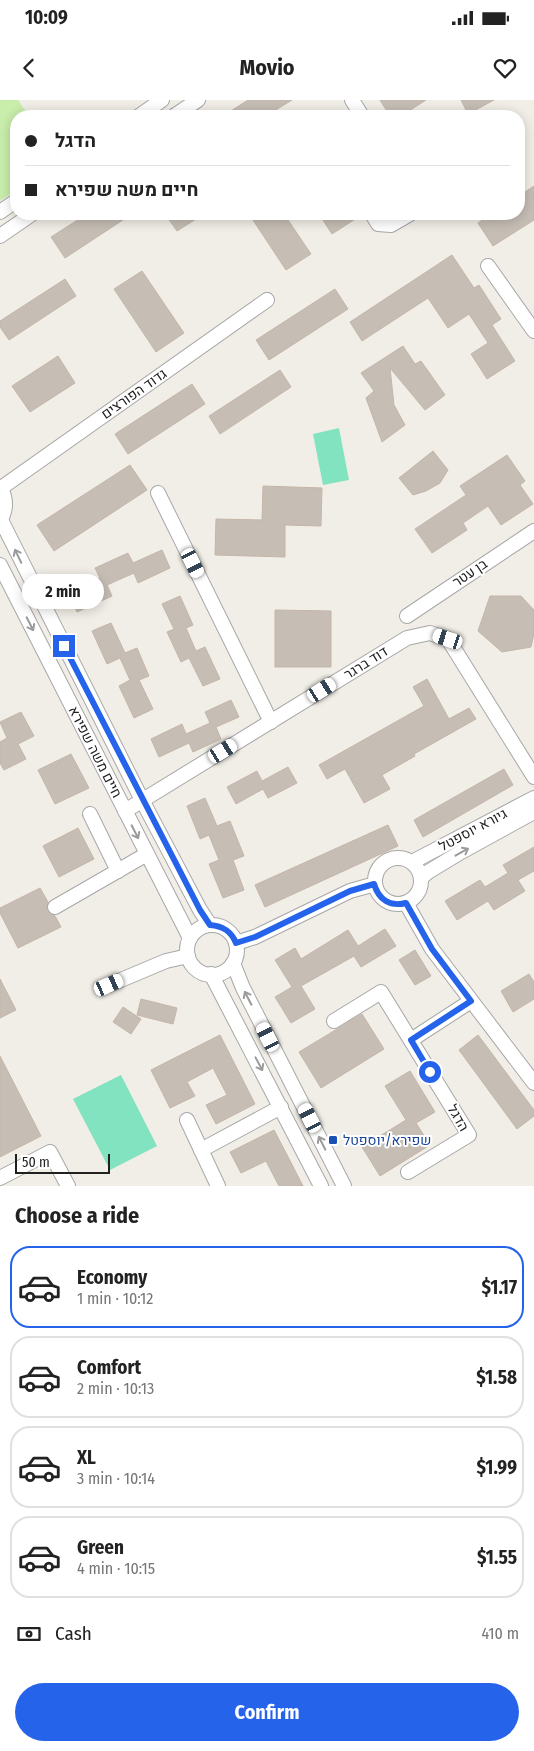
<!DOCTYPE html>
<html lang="en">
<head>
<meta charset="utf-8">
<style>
  body { margin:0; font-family:"Fira Sans Condensed",Heebo,sans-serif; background:#f2f2f2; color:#222; height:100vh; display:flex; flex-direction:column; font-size:19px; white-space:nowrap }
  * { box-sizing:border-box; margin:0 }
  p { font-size:16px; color:#767676 }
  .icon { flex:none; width:28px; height:28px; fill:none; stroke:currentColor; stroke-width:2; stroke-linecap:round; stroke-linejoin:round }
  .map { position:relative; height:1086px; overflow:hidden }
  .details { display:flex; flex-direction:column; background:#fff; flex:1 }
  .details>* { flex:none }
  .top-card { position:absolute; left:10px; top:10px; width:515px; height:110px; border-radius:20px; box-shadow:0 2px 12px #0003; display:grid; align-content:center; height:110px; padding:0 15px; background:#fff }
  .scale { position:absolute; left:15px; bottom:12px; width:95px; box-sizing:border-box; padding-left:5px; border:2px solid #202020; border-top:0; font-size:14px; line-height:18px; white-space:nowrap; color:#202020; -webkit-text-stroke:4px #fff; paint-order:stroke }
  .end { position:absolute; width:22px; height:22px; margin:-11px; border:6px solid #2563eb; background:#fff; box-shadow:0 0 0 2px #fff }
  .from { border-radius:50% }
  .bubble { position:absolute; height:35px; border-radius:18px; background:#fff; box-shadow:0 2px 12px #0003; font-size:16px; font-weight:700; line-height:35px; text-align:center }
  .car { position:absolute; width:15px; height:30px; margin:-15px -8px; border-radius:6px; box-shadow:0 0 4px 1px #0007; background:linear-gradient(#fff 24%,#345 0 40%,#fff 0 76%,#345 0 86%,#fff 0) }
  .top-card b { display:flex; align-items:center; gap:18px; height:48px; font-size:19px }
  .top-card b+b { border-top:1px solid #e0e0e0 }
  .top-card i { width:12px; height:12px; background:#222 }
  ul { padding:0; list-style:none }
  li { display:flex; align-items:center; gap:15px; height:82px; margin:0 10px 8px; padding:0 5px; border:2px solid #e0e0e0; border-radius:20px }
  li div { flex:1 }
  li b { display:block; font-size:19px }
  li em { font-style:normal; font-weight:700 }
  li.active { border-color:#2563eb }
  li>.icon { width:45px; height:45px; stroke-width:1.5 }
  h2 { padding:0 15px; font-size:22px; line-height:60px }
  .pay { display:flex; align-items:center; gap:12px; height:55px; padding:0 15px; font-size:19px }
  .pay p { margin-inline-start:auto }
  .button { display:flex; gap:10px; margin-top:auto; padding:10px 15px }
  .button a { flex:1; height:58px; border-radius:30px; background:#2563eb; color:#fff; font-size:20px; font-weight:700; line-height:58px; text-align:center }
  .status { display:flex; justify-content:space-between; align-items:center; height:35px; padding:0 25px; background:#fff; direction:ltr }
  .status svg { height:14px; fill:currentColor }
  header { display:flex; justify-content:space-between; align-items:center; height:65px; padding:0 15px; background:#fff; font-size:22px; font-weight:700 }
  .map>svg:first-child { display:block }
</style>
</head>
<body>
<div class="status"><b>10:09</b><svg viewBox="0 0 49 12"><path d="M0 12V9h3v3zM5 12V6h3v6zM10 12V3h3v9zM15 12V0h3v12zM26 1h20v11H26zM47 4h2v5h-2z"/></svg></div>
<header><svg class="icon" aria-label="back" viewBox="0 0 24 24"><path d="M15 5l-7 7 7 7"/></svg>Movio<svg class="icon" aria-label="heart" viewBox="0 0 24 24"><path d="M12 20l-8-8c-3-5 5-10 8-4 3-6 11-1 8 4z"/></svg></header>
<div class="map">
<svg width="534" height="1086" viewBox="0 0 534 1086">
  <rect width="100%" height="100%" fill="#f1eee7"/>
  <!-- grass -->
  <polygon fill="#c9edab" points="0,0 18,0 29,16 16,16 16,90 0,101"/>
  <!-- pitch -->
  <g fill="#82e3c0">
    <polygon points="339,328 349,380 323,385 313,334"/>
    <polygon points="121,975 157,1046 110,1070 73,999"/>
  </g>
  <!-- building -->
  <g fill="#c6beb5" stroke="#c4b5a8">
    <polygon points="248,0 292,0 266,16 223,16"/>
    <polygon points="380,0 426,0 401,16 390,16"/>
    <polygon points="461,0 494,0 468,14"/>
    <polygon points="534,86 534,120 493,146 478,123 492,114 519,114 519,96"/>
    <polygon points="87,114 132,114 65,158 51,137"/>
    <polygon points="165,114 204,114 177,131"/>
    <polygon points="249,114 284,114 311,154 286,170"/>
    <polygon points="319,114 363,114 332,134"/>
    <polygon points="452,155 474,188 479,185 501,219 492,225 515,261 487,279 471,254 488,243 469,214 448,228 428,198 362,241 350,222"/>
    <polygon points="142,171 184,233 156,252 114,189"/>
    <polygon points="65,179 76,196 9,240 0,227 0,221"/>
    <polygon points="335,189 348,209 269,260 256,240"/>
    <polygon points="403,246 415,264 421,261 445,295 425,310 390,268 394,305 405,325 382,342 366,298 374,291 361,273"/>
    <polygon points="58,256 75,283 30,312 12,286"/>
    <polygon points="280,270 291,287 220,334 209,316"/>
    <polygon points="192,284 205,304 128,354 115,334"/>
    <polygon points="433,351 448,370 440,383 426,391 413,395 399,378"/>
    <polygon points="507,355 525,381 520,385 533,404 501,425 488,406 463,423 467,430 432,453 415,429 466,395 460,386"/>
    <polygon points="130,365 147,390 54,451 37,425"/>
    <polygon points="263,386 322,388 321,426 285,425 285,457 215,455 216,419 262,420"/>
    <polygon points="162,450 170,468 138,483 134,473 107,485 112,496 77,512 68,492 100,478 95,468 128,453 133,463"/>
    <polygon points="180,496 193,525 186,528 196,551 205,547 220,579 203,586 189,558 181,562 167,532 174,529 162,504"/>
    <polygon points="490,496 521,496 534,510 534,534 531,547 502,552 478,531"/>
    <polygon points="275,510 331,511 331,567 275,567"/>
    <polygon points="111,523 125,553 137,548 149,576 139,580 153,609 134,618 119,586 130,580 120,558 107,564 92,531"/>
    <polygon points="427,579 449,619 469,608 476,619 414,654 415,656 382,675 390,689 364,703 345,669 327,679 319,665 424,606 413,587"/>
    <polygon points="231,600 239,617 216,627 221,639 193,652 189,643 159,657 151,639 182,624 186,634 210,623 205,612"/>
    <polygon points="21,612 34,636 18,644 26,659 4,670 0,663 0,642 7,638 0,622"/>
    <polygon points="71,654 89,688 55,704 38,670"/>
    <polygon points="288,667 297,683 268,698 263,689 236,704 227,687 257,671 262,681"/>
    <polygon points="504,669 513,685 423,737 414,720"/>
    <polygon points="205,698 217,726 230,721 244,756 233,760 244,790 223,798 209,764 219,760 209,735 200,739 187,706"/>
    <polygon points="388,725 398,746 265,807 255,785"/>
    <polygon points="78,728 94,759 59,777 43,746"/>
    <polygon points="534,747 534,771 518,780 525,791 494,810 488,801 457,820 445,801 480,780 485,787 508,773 503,765"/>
    <polygon points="40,788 48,802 47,811 55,816 61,827 18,848 0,813 0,808"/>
    <polygon points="385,829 396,846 361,867 354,856 301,886 315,909 291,923 275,897 292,887 275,860 295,848 301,859 348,830 358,846"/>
    <polygon points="415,850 431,876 415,885 399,860"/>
    <polygon points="529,874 534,882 534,899 513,912 501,891"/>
    <polygon points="0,879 16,910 0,918"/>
    <polygon points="141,899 177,908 173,924 137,915"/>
    <polygon points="123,907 141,919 131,934 113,922"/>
    <polygon points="362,914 384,949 321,988 299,952"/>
    <polygon points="220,935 255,1004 216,1024 206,1005 227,995 213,968 187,982 195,996 170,1008 151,970"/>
    <polygon points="478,935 534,1010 534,1016 517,1029 459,950"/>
    <polygon points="0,956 41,1036 0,1057"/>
    <polygon points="410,971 435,1012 416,1023 430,1045 380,1076 362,1047 406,1020 385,986"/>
    <polygon points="274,1030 285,1051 303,1086 279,1086 266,1061 241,1073 230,1052"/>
  </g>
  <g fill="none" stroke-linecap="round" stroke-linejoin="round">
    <!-- minor casing -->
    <g stroke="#a7a7a7" stroke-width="16">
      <g id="minor">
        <polyline points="352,0 362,16"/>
        <polyline points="139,16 162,0"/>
        <polyline points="174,16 198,0"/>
        <polyline points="0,112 16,101"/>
        <polyline points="372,114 378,124 391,125 410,114"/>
        <polyline points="0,136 32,114"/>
        <polyline points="488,166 534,231"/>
        <path d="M0,387C7,399 7,409 0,421"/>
        <polyline points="1,388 267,200"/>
        <polyline points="158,393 271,622"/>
        <polyline points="1,420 142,700 200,810 210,825"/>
        <polyline points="0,465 190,838"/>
        <polyline points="407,516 534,431"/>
        <polyline points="125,711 407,538 430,533 448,539 534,677"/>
        <polyline points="90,714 118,771"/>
        <circle cx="398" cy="781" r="23"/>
        <polyline points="412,762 534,698"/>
        <polyline points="421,778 428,772 461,752 534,712"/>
        <polyline points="406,803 432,849 534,983"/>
        <polyline points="55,807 147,754"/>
        <circle cx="212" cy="850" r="25"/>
        <polyline points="236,843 255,837 350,791 375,784"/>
        <polyline points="233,863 243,888 344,1086"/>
        <polyline points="211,874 321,1086"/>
        <polyline points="109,885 166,861 188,856"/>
        <polyline points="334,921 381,892 469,1035 408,1072"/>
        <polyline points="411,940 471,901"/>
        <polyline points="187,1020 218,1086"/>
        <polyline points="201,1050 281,1007"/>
        <polyline points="0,1078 50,1052 68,1086"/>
      </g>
    </g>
    <!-- minor -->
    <use href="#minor" stroke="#fff" stroke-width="14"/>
  </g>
  <!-- one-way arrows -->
  <defs><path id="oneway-shaft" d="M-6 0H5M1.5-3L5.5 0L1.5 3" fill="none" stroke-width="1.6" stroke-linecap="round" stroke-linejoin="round" transform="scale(1.25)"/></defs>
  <g stroke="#9b9b9b">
    <use href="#oneway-shaft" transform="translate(18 456) rotate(-116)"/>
    <use href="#oneway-shaft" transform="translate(30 524) rotate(63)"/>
    <use href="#oneway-shaft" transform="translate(135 732) rotate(63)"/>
    <use href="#oneway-shaft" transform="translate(462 752) rotate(-29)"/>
    <use href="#oneway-shaft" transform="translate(248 898) rotate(-117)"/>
    <use href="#oneway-shaft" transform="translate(259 964) rotate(62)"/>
    <use href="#oneway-shaft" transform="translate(322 1043) rotate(-117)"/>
  </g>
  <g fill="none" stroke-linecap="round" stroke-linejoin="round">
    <!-- route -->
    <path stroke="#2563eb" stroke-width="6" d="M64,546L200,810L210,825C223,826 231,831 236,843L255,837L350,791L374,784C379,800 390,807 406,803L432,849L471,901L411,940L430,972"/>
  </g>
  <!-- markers -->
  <rect fill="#1a4fb4" stroke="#fff" stroke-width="2" x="328" y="1035" width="10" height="10" rx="2.5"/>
  <g text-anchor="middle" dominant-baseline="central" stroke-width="4" stroke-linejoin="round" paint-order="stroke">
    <!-- street labels -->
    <g font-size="14" fill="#202020" stroke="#fff">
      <text transform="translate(134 294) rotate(-35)">גדוד הפורצים</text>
      <text transform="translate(470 473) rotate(-34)">בן עטר</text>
      <text transform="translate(366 563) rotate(-32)">דוד ברגר</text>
      <text transform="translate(95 652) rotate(63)">חיים משה שפירא</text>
      <text transform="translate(473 730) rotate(-28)">גיורא יוספטל</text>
      <text transform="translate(458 1018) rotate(60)">הדגל</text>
    </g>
    <!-- transit labels -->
    <g font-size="14" fill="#164399" stroke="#fff" text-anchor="start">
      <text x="343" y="1040">שפירא/יוספטל</text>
    </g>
  </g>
</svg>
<div class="scale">50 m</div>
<i class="end from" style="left:430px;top:972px"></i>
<i class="end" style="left:64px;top:546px"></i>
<div class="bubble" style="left:22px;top:474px;width:82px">2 min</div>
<i class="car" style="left:193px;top:463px;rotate:154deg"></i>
<i class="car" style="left:448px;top:539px;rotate:288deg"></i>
<i class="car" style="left:322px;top:590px;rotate:58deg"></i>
<i class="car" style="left:223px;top:651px;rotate:59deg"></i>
<i class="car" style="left:109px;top:885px;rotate:66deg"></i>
<i class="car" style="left:268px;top:937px;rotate:333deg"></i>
<i class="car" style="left:310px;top:1018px;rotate:333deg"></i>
<div class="top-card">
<b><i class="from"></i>הדגל</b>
<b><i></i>חיים משה שפירא</b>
</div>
</div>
<section class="details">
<h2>Choose a ride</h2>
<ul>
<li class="active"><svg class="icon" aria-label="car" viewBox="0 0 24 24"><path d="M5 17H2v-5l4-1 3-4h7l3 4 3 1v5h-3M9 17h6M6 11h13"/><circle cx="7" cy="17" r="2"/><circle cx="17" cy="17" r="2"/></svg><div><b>Economy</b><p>1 min · 10:12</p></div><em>$1.17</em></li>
<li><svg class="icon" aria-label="car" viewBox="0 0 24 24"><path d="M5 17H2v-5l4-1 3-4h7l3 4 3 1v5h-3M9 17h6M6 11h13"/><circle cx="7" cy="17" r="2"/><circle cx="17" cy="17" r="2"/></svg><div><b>Comfort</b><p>2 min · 10:13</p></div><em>$1.58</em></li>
<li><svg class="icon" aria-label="car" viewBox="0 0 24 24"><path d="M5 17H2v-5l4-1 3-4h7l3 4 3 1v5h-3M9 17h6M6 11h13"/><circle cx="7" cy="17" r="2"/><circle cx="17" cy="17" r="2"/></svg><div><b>XL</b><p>3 min · 10:14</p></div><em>$1.99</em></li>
<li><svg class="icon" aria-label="car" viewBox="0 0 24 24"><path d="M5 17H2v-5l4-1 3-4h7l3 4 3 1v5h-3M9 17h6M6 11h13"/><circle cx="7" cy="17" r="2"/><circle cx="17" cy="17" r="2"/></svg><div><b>Green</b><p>4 min · 10:15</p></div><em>$1.55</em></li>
</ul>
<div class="pay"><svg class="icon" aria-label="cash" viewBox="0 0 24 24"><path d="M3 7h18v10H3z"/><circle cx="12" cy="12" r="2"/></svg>Cash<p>410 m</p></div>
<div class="button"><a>Confirm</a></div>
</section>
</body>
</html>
